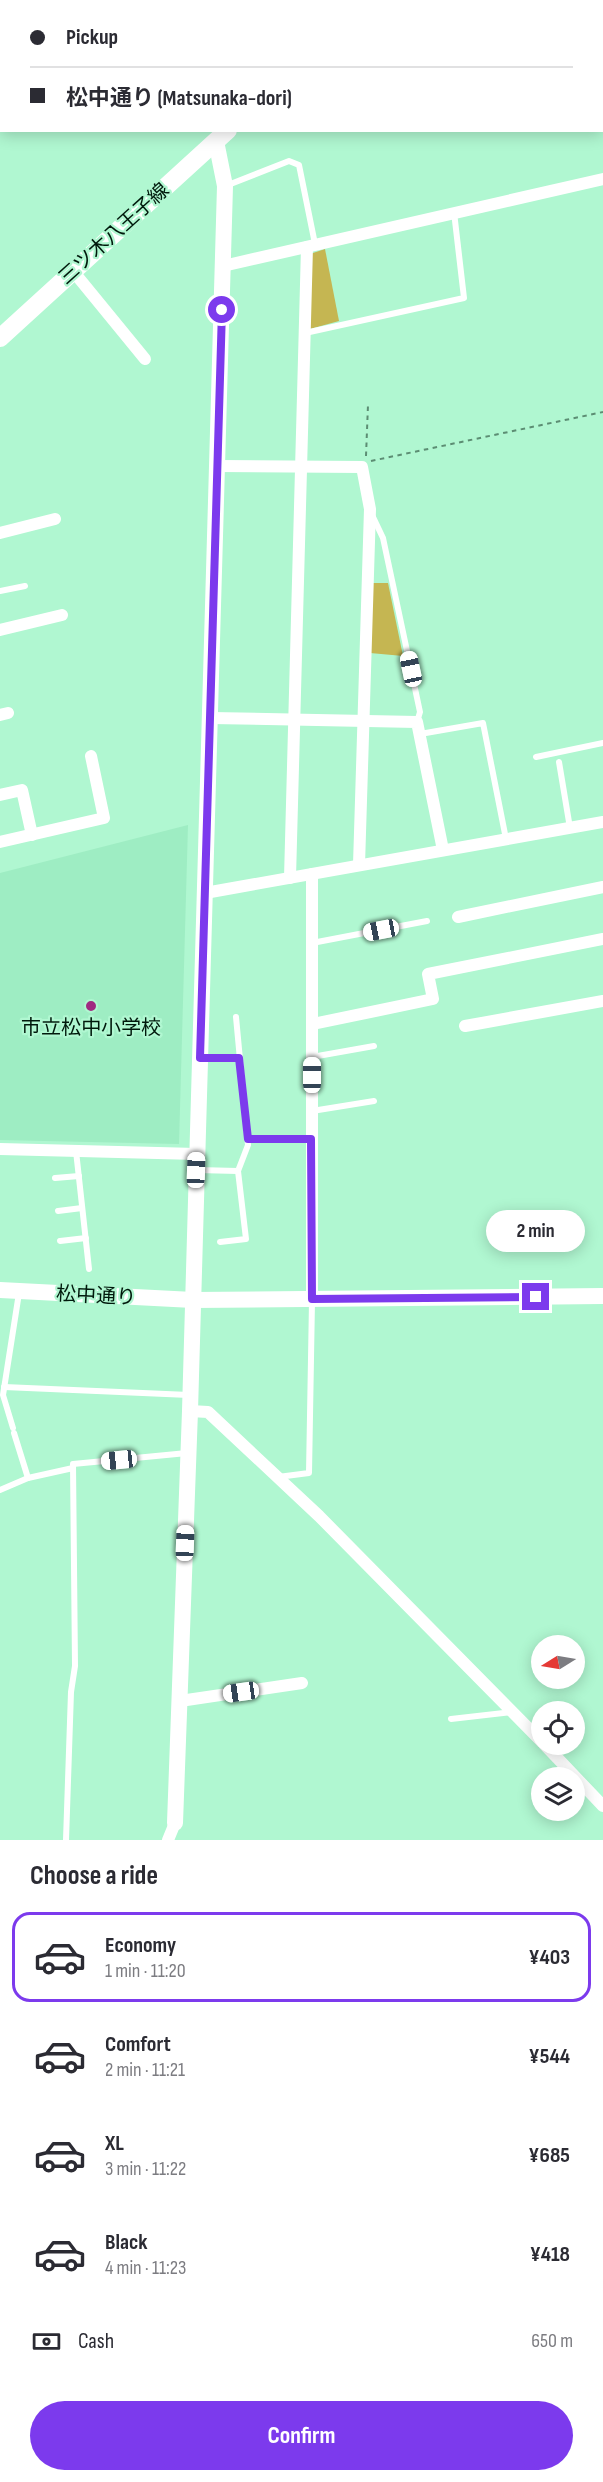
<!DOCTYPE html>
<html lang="en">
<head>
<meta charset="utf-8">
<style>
  body { margin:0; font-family:"Sofia Sans Condensed","Noto Sans JP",sans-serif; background:#f7f7f7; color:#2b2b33; height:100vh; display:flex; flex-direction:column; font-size:22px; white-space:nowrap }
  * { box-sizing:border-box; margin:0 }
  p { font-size:20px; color:#7c7c81 }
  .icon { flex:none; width:33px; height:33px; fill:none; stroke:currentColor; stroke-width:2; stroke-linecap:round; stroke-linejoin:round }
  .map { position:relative; height:1840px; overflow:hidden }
  .sheet { display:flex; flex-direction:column; background:#fff; flex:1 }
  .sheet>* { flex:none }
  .banner { position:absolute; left:0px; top:0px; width:603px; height:132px; box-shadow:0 3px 15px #0003; display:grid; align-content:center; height:132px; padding:0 30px; background:#fff }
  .needle { width:39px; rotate:259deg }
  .buttons { position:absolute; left:531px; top:1635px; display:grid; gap:12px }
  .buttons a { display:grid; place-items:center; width:54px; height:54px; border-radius:50%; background:#fff; box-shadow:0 3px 15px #0003; font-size:30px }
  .end { position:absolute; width:27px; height:27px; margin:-14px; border:8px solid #7c3aed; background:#fff; box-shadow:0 0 0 3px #fff }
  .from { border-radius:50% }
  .bubble { position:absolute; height:42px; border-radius:21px; background:#fff; box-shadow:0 3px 15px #0003; font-size:20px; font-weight:700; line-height:42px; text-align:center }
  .car { position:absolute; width:18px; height:36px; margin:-18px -9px; border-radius:8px; box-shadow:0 0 4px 2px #0007; background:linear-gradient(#fff 24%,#345 0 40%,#fff 0 76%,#345 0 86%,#fff 0) }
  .banner b { display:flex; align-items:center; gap:21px; height:57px; font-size:22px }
  .banner b+b { border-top:2px solid #e1e1e2 }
  .banner i { width:15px; height:15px; background:#2b2b33 }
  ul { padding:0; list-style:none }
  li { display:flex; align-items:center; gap:18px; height:90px; margin:0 12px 9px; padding:0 18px; border:3px solid transparent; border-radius:18px }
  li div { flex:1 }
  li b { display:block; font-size:22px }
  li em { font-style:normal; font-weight:700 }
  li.active { border-color:#7c3aed }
  li>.icon { width:54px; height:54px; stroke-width:1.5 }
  h2 { padding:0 30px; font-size:27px; line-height:72px }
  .pay { display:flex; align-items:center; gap:15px; height:66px; padding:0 30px; font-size:22px }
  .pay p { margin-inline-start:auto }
  .primary-button { display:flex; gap:12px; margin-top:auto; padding:12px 30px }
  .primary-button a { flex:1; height:69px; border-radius:36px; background:#7c3aed; color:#fff; font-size:24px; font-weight:700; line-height:69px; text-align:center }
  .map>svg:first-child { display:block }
</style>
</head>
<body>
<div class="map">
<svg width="603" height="1840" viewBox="0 0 603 1840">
  <rect width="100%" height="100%" fill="#b0f7d1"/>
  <!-- built -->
  <polygon fill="#9eedc3" points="188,825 179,1144 0,1140 0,873"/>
  <!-- green -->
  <g fill="#c5b652">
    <polygon points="325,249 339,321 310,329 310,254"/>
    <polygon points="371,583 388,583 403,656 370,653"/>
  </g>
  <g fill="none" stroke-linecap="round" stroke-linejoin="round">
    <!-- path -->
    <g stroke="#5c8d73" stroke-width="2" stroke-dasharray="4.5 4.5" stroke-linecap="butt">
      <polyline points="366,456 368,405"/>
      <polyline points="371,461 603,412"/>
    </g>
    <!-- service -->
    <g stroke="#fff" stroke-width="6">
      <polyline points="228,185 289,161 299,165 315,244"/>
      <polyline points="305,333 464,298 454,212"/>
      <polyline points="373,517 383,538 420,712 417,722"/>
      <polyline points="0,591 25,586"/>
      <polyline points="420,734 483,723 506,839"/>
      <polyline points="536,757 603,743"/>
      <polyline points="559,762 570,828"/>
      <polyline points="312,943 427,921"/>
      <polyline points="312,1057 374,1046"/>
      <polyline points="201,1058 239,1058"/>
      <polyline points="312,1111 374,1101"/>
      <polyline points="248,1139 311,1139"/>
      <polyline points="76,1151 89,1269"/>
      <polyline points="197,1170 238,1171"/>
      <polyline points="55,1178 79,1176"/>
      <polyline points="58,1211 82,1208"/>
      <polyline points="60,1241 86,1238"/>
      <polyline points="220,1242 246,1239 238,1171 248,1145 236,1017"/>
      <polyline points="4,1387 189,1395"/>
      <polyline points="13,1428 3,1395 19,1293"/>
      <polyline points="14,1433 28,1478"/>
      <polyline points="278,1477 309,1473 312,1301"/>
      <polyline points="0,1490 28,1478 73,1468"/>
      <polyline points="451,1719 513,1712"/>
      <polyline points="66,1840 71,1692 75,1666 73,1464 187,1453"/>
    </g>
    <!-- minor -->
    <g stroke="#fff" stroke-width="12">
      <polyline points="602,45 603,45"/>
      <polyline points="223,266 603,179"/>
      <polyline points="73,271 145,359"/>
      <polyline points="218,466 362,467 370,509 359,865"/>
      <polyline points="0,533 55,519"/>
      <polyline points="0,630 62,615"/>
      <polyline points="0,715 8,713"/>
      <polyline points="211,718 417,722 443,850"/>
      <polyline points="0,795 22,790 32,835"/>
      <polyline points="0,842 104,818 91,756"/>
      <polyline points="290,878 307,247"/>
      <polyline points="205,893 603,822"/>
      <polyline points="458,917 603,887"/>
      <polyline points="313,1024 433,999 428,974 603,939"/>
      <polyline points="465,1026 603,1001"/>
      <polyline points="0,1149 197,1154"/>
      <polyline points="312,1299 312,874"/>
      <polyline points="190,1411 208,1412 319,1516 542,1742"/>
      <polyline points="180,1701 302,1683"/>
      <polyline points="544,1744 603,1806"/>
      <polyline points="168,1840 175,1823"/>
    </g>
    <!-- tertiary -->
    <g stroke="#fff" stroke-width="16">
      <polyline points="0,1290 193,1300 603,1296"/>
      <polyline points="175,1823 190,1411 225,186 216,141"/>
    </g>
    <!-- secondary -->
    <g stroke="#fff" stroke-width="18">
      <polyline points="370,2 372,0"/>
      <polyline points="0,338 228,130"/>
    </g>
  </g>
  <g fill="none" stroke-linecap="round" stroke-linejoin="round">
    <!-- route -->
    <polyline stroke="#7c3aed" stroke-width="8" points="222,310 200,1058 239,1058 248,1139 311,1139 312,1299 536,1297"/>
  </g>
  <!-- markers -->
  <circle fill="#a02981" stroke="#b0f7d1" stroke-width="2" cx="91" cy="1006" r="6"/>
  <g text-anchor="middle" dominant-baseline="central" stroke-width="4.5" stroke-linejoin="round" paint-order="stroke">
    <!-- street labels -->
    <g font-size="20" fill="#00190c" stroke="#b0f7d1">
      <text transform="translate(114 234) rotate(-42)">三ツ木八王子線</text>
      <text transform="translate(96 1296) rotate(3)">松中通り</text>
    </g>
    <!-- poi labels -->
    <g font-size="20" fill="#00190c" stroke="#b0f7d1">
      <text x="91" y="1028">市立松中小学校</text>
    </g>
  </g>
</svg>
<div class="buttons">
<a><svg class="needle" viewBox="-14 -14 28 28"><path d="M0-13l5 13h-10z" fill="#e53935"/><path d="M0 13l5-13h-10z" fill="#7c7c81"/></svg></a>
<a><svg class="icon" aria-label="locate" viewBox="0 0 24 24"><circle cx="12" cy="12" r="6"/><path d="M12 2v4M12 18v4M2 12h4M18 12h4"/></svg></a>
<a><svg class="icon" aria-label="layers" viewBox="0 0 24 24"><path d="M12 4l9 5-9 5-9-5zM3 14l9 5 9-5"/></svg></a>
</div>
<i class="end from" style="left:222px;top:310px"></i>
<i class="end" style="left:536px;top:1297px"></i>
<div class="bubble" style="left:486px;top:1210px;width:99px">2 min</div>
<i class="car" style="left:411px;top:669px;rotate:348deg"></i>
<i class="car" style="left:381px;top:930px;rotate:259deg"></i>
<i class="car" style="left:312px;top:1075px;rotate:0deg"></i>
<i class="car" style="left:196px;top:1170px;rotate:2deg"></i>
<i class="car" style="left:119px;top:1460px;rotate:264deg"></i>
<i class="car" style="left:185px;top:1543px;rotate:2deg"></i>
<i class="car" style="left:241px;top:1692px;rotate:262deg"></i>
<div class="banner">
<b><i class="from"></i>Pickup</b>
<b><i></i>松中通り (Matsunaka-dori)</b>
</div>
</div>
<section class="sheet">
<h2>Choose a ride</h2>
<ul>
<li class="active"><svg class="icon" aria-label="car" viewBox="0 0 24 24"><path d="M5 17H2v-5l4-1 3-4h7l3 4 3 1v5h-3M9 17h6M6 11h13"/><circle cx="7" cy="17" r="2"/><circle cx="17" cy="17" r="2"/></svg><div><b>Economy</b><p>1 min · 11:20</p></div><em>¥403</em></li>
<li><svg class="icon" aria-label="car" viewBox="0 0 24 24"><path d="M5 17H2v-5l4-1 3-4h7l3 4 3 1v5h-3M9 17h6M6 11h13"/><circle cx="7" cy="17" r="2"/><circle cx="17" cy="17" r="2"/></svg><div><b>Comfort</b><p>2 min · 11:21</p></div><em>¥544</em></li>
<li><svg class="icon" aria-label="car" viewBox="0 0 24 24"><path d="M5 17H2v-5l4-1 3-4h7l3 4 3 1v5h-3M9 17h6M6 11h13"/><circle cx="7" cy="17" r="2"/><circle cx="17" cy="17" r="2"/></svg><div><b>XL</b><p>3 min · 11:22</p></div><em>¥685</em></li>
<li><svg class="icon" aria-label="car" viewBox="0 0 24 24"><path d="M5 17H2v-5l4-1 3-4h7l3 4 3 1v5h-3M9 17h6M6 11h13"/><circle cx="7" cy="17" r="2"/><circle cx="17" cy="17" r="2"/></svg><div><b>Black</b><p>4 min · 11:23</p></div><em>¥418</em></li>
</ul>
<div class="pay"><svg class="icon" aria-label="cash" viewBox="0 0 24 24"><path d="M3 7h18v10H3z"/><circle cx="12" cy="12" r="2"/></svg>Cash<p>650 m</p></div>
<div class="primary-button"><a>Confirm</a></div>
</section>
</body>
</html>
